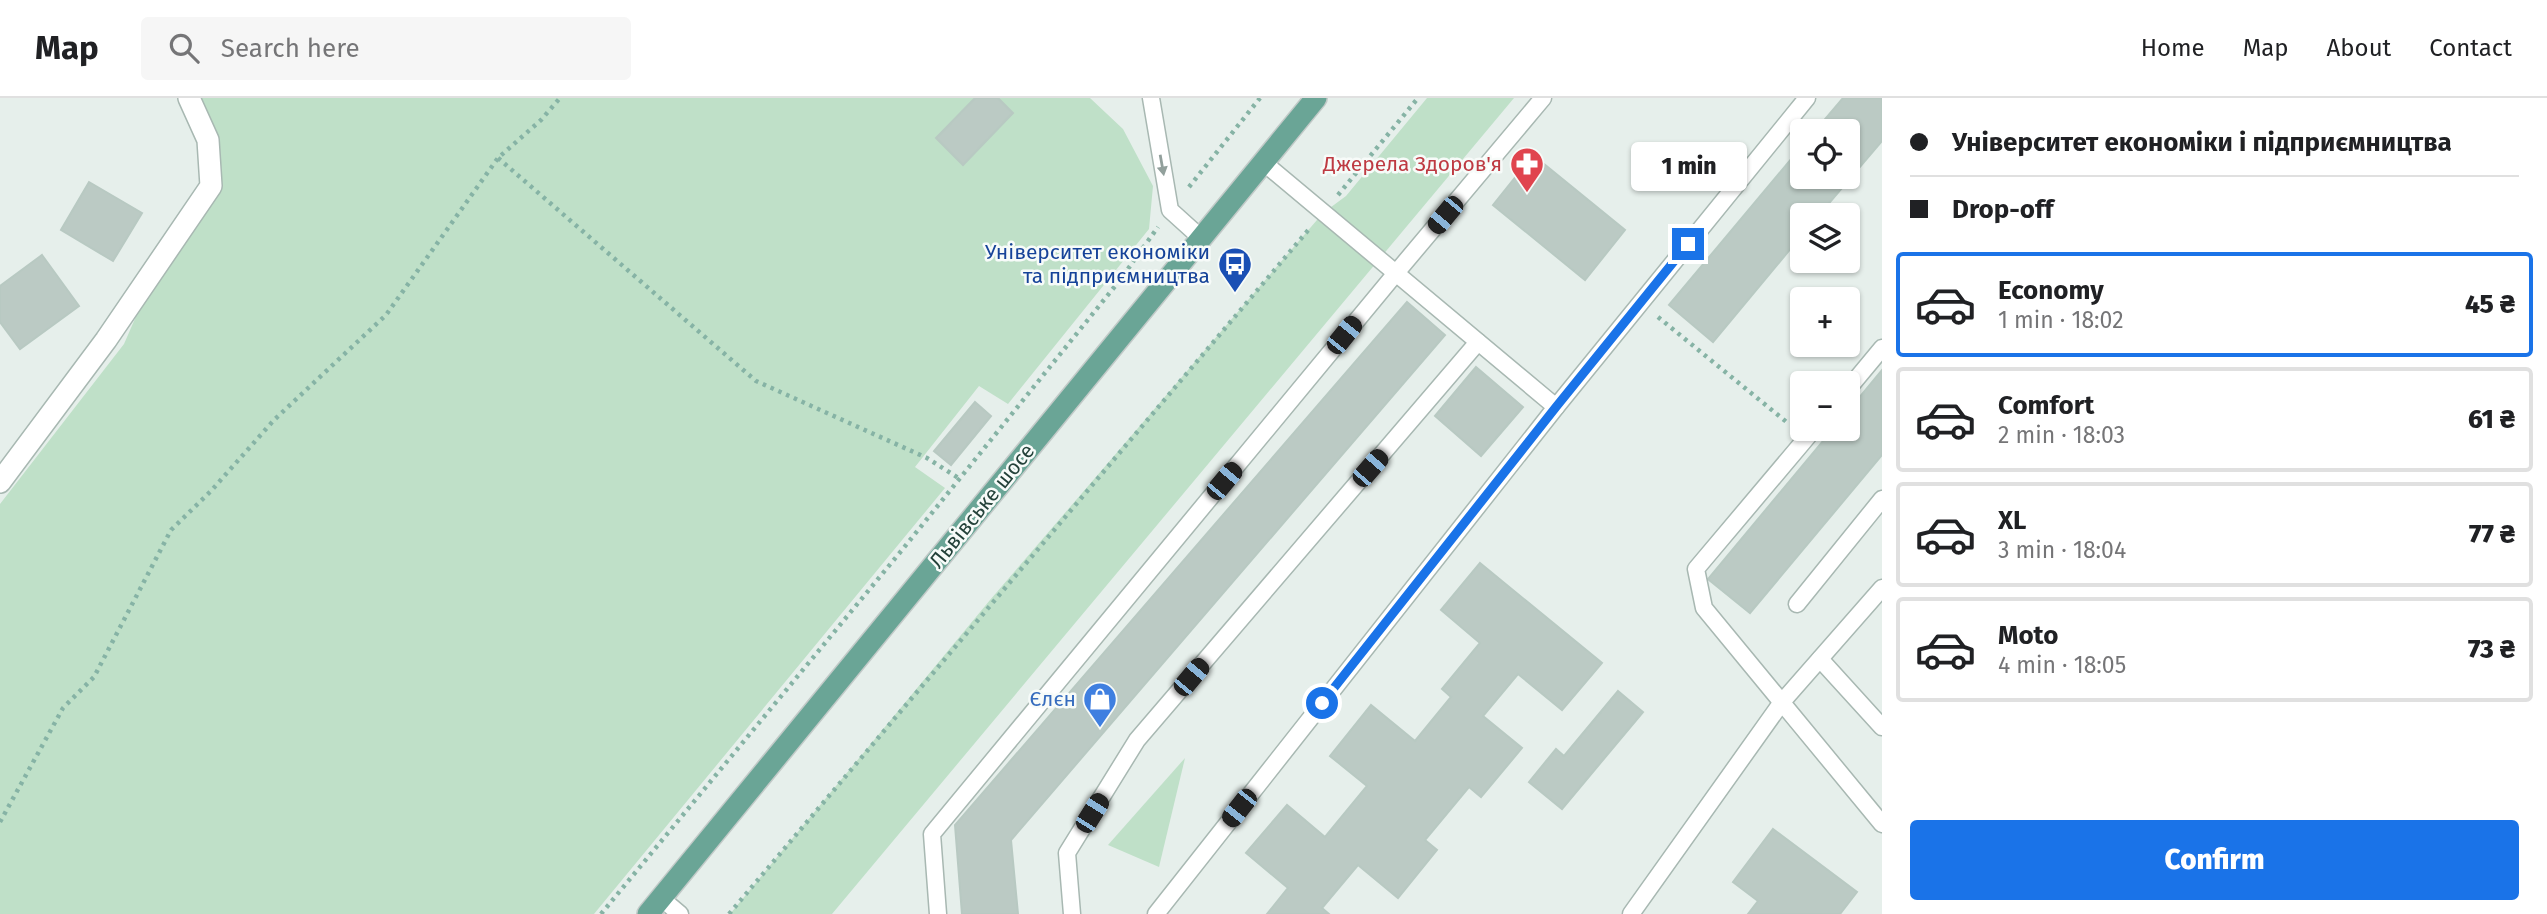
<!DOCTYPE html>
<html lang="en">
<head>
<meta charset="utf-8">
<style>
  body { margin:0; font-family:"Fira Sans",sans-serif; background:#f6f6f6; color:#202124; height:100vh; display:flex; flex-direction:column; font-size:26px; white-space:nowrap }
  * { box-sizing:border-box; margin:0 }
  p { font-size:23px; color:#757577 }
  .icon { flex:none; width:38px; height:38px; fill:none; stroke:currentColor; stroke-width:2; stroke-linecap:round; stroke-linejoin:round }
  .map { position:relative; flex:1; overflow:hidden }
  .drawer { display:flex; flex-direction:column; background:#fff; width:665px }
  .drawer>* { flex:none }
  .top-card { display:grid; align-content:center; height:154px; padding:0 28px; background:#fff }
  .buttons { position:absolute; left:1790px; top:21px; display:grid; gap:14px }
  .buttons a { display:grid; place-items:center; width:70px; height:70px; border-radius:7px; background:#fff; box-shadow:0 2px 5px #0004; font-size:35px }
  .end { position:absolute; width:32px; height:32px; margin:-16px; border:9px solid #1a73e8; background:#fff; box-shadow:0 0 0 4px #fff }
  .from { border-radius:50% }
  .bubble { position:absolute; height:49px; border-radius:7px; background:#fff; box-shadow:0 2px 5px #0004; font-size:23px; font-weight:800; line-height:49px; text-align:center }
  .car { position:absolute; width:21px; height:42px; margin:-21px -10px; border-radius:9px; box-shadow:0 0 5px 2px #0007; background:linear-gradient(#222 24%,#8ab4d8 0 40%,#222 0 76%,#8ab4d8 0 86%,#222 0) }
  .top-card b { display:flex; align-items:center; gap:24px; height:66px; font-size:26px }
  .top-card b+b { border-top:2px solid #e0e0e0 }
  .top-card i { width:18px; height:18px; background:#202124 }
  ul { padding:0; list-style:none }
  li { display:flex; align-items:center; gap:21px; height:105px; margin:0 14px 10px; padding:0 14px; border:4px solid #e0e0e0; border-radius:7px }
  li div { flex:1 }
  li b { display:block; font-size:26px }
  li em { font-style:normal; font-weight:800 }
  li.selected { border-color:#1a73e8 }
  li>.icon { width:63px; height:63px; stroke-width:1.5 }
  .button { display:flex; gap:14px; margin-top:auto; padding:14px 28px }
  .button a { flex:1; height:80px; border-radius:7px; background:#1a73e8; color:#fff; font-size:28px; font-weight:800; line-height:80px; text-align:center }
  header { display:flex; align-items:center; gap:42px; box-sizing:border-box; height:98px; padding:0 35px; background:#fff; border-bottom:2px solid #e0e0e0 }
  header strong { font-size:33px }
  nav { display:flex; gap:38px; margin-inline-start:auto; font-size:24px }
  .search { width:490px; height:63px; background:#f6f6f6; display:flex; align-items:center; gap:18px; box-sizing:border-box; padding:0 24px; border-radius:7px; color:#757577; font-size:26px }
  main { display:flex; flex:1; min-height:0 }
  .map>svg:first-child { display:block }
</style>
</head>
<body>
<header>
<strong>Map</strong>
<div class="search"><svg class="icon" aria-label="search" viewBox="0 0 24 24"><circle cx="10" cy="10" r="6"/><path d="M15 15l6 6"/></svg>Search here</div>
<nav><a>Home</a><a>Map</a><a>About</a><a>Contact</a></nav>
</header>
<main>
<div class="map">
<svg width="1882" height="816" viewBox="0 0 1882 816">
  <rect width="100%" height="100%" fill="#e6efeb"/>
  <!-- green -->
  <g fill="#bfe0c8">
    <polygon points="199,0 1090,0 1123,31 1153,88 1149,131 1008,306 979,288 915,369 945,390 594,816 0,816 0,406 124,246 144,200 209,108"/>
    <polygon points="1427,0 1514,0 832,816 730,816 990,502 1323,115 1346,98"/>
    <polygon points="1185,660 1159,769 1108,747"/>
  </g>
  <!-- building -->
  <g fill="#bbcac4" stroke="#b8c9c2" stroke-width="2">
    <polygon points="975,0 998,0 1013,15 963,67 936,40"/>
    <polygon points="1843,0 1882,0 1882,43 1819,117 1802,117 1802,137 1713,244 1669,207 1802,48 1802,79 1848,79 1848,33 1815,33"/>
    <polygon points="1533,57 1625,132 1585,182 1493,107"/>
    <polygon points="89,84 142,115 113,163 61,132"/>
    <polygon points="42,157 79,208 20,251 0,224 0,188"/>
    <polygon points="1407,204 1445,237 1011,742 1018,816 962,816 955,727"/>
    <polygon points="1476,269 1523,309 1481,358 1435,318"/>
    <polygon points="1882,272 1882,357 1750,515 1708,481 1833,331 1848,331 1848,313"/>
    <polygon points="975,304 991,318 951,367 934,353"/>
    <polygon points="1480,465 1602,565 1562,612 1518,576 1483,618 1522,650 1481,699 1469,689 1425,742 1437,752 1398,800 1358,767 1322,810 1329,816 1267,816 1288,790 1246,755 1287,707 1325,739 1367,688 1330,658 1371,607 1415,643 1451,599 1442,591 1480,545 1441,512"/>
    <polygon points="1618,593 1643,614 1562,711 1529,684 1556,651 1564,658"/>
    <polygon points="1773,731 1857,794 1840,816 1748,816 1758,803 1733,784"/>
  </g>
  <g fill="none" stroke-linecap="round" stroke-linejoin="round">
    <!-- lane casing -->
    <g stroke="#a8b8b2" stroke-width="19">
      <g id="lane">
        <polyline points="1151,0 1170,112 1201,140"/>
        <polyline points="1263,64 1556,309"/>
        <polyline points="1848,291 1882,250"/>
        <polyline points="1814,331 1696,471 1704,510 1882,726"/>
        <polyline points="1797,506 1882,401"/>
        <polyline points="1820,561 1882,629"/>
        <polyline points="661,800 680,816"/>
        <polyline points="938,816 932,736 1396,175 1543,0"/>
        <polyline points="1072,816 1067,755 1137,642 1478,244"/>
        <polyline points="1156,816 1556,309 1807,0"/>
        <polyline points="1631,816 1782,604 1882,490"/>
      </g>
    </g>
    <!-- street casing -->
    <g stroke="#a8b8b2" stroke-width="24">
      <polyline id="street" points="0,384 106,242 211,88 208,42 189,0"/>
    </g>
    <!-- primary casing -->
    <g stroke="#c2cac8" stroke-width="24">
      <polyline id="primary" points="648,816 1316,0"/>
    </g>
    <!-- path -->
    <g stroke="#86b3a5" stroke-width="4.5" stroke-dasharray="3.5 5" stroke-linecap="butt">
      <polyline points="498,60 756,283 927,360 960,381"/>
      <polyline points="1189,89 1260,0"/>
      <polyline points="1338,97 1418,0"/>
      <polyline points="1658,219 1789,326"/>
      <polyline points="0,724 63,610 94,579 171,432 211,393 274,322 386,217 498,60 541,22 560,0"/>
      <polyline points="601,816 902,452 1120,182 1158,129"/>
      <polyline points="729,816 1310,130"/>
    </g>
    <!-- lane -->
    <use href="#lane" stroke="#fff" stroke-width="16"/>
    <!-- street -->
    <use href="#street" stroke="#fff" stroke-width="21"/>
    <!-- primary -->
    <use href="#primary" stroke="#6aa596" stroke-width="21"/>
  </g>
  <!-- one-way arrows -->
  <defs><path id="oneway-solid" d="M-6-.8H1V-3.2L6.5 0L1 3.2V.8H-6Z" transform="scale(1.75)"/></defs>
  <use fill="#92a09c" href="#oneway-solid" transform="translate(1162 67) rotate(80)"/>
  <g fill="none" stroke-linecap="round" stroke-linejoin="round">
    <!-- route -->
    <polyline stroke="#1a73e8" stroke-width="9" points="1322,605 1556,309 1688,146"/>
  </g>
  <!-- icons -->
  <defs>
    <g id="pharmacy-pin" transform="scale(1.75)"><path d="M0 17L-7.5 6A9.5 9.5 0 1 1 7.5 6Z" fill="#e0444e" stroke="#f7fbf9"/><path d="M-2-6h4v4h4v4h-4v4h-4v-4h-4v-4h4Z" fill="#fff"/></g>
    <g id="bus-pin" transform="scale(1.75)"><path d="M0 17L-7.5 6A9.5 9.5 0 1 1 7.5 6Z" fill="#1a4fb4" stroke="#f7fbf9"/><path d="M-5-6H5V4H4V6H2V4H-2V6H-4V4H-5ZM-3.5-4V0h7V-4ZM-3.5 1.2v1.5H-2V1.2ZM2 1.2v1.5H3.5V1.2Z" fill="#fff"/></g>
    <g id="shop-pin" transform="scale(1.75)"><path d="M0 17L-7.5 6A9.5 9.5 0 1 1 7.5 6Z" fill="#3f7fe0" stroke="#f7fbf9"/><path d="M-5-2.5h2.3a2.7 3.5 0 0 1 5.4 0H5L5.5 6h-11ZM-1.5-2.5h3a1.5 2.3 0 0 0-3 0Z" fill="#fff"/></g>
  </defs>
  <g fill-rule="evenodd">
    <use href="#pharmacy-pin" x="1527" y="66"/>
    <use href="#bus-pin" x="1235" y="166"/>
    <use href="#shop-pin" x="1100" y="601"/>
  </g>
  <g text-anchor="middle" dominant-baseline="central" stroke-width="5" stroke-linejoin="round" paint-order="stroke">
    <!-- health labels -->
    <g font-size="21" fill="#be3a42" stroke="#f7fbf9" text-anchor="end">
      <text x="1502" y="66">Джерела Здоров'я</text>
    </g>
    <!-- transit labels -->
    <g font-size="21" fill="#164399" stroke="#f7fbf9" text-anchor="end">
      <text x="1210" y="154">Університет економіки<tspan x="1210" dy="24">та підприємництва</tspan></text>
    </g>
    <!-- street labels -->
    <g font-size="21" fill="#24423a" stroke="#f7fbf9">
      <text transform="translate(982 408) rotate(-51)">Львівське шосе</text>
    </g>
    <!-- shop labels -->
    <g font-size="21" fill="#366cbe" stroke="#f7fbf9" text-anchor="end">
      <text x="1076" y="601">Єлєн</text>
    </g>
  </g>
</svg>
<div class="buttons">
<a><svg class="icon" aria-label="locate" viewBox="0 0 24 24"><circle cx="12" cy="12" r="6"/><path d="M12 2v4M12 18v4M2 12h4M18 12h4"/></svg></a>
<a><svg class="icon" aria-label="layers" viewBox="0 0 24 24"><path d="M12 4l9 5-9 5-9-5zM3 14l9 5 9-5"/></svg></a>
<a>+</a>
<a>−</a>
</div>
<i class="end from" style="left:1322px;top:605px"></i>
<i class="end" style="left:1688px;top:146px"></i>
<div class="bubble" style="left:1631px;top:44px;width:116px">1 min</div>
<i class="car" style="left:1445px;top:117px;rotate:220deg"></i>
<i class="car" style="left:1344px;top:237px;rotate:39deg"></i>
<i class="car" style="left:1370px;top:370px;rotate:41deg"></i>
<i class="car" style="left:1224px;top:383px;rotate:40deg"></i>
<i class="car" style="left:1191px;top:579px;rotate:40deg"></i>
<i class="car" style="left:1239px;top:710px;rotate:218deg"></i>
<i class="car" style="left:1092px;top:715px;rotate:32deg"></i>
</div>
<section class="drawer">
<div class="top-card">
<b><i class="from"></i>Університет економіки і підприємництва</b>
<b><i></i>Drop-off</b>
</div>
<ul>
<li class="selected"><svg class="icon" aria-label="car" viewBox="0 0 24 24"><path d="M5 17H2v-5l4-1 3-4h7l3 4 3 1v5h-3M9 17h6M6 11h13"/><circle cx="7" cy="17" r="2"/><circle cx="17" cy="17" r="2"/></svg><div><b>Economy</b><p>1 min · 18:02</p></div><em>45 ₴</em></li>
<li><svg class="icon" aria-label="car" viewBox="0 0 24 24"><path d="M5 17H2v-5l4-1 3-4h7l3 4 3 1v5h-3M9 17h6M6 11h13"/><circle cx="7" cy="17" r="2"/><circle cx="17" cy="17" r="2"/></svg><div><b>Comfort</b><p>2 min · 18:03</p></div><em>61 ₴</em></li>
<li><svg class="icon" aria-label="car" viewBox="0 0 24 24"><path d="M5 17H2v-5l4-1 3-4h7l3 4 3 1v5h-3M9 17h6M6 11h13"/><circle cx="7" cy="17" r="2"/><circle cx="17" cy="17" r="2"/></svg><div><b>XL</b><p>3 min · 18:04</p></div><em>77 ₴</em></li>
<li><svg class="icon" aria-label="car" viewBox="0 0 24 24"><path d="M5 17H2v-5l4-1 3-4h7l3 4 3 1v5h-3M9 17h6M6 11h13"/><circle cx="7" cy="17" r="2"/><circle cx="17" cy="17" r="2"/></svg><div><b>Moto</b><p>4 min · 18:05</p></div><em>73 ₴</em></li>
</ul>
<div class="button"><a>Confirm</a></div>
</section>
</main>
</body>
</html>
